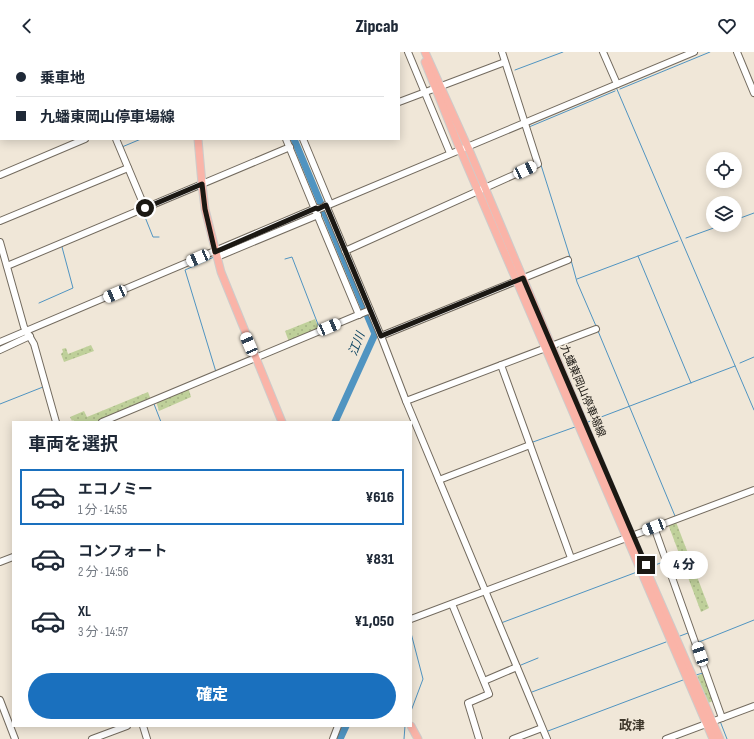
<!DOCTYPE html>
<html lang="ja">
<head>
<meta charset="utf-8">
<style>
  body { margin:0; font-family:"Sofia Sans Condensed","Noto Sans JP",sans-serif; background:#f6f6f7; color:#1f2937; height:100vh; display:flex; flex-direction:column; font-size:15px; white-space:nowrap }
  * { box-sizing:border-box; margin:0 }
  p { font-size:13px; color:#747a83 }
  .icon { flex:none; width:22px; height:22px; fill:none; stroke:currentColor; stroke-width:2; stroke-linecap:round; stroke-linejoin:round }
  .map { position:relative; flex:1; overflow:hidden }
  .panel { position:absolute; left:12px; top:369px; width:400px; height:306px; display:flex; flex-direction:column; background:#fff; border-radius:0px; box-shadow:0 2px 10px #0003 }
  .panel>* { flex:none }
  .banner { position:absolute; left:0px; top:0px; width:400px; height:88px; box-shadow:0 2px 10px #0003; display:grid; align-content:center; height:88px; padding:0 16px; background:#fff }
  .tools { position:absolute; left:706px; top:100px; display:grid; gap:8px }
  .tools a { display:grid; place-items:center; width:36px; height:36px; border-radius:50%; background:#fff; box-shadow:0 2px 10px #0003; font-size:20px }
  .end { position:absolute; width:18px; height:18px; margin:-9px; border:5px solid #1b1813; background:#fff; box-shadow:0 0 0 2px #fff }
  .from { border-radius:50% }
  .bubble { position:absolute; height:28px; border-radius:14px; background:#fff; box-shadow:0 2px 10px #0003; font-size:13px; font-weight:800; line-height:28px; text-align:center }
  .car { position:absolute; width:12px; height:24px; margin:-12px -6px; border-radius:5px; box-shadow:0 0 3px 1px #0007; background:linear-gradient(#fff 24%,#345 0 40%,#fff 0 76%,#345 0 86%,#fff 0) }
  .banner b { display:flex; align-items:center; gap:14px; height:38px; font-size:15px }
  .banner b+b { border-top:1px solid #e0e1e3 }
  .banner i { width:10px; height:10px; background:#1f2937 }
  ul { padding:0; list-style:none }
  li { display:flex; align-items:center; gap:12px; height:56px; margin:0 8px 6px; padding:0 8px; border:2px solid transparent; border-radius:0px }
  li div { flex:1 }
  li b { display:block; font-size:15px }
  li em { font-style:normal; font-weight:800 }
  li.selected { border-color:#1a70be }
  li>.icon { width:36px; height:36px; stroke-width:1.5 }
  h2 { padding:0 16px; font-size:18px; line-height:48px }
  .action { display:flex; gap:8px; margin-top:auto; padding:8px 16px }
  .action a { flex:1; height:46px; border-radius:24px; background:#1a70be; color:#fff; font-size:16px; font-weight:800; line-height:46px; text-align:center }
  header { display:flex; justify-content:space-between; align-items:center; height:52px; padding:0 16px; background:#fff; font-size:18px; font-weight:800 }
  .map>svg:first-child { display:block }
</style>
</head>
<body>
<header><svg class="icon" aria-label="back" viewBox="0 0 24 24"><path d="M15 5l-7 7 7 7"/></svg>Zipcab<svg class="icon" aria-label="heart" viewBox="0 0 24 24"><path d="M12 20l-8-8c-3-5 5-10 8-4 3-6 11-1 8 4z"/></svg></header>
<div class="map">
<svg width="754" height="687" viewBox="0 0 754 687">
  <defs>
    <pattern id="grass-dots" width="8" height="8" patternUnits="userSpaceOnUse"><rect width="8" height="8" fill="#bfd09a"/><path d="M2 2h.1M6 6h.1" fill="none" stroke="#a4b284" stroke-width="1.8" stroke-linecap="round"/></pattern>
  </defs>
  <rect width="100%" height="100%" fill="#f0e7d8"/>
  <!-- grass -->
  <g fill="url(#grass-dots)">
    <polygon points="315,267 319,277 289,290 285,279"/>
    <polygon points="91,293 94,299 64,310 61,302 63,300 62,297 66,296 68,302"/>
    <polygon points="188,335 191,345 159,359 156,349"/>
    <polygon points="148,340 151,348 98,370 75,370 73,368 72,369 70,365 84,359 87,365"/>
    <polygon points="676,470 709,556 701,560 668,472"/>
    <polygon points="705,621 713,649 708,651 697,624"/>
  </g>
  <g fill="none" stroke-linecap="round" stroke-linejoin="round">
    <!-- stream -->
    <g stroke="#5094c1" stroke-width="1">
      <polyline points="515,18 563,0"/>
      <polyline points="616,35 754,358"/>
      <polyline points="620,37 710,0"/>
      <polyline points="529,75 615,39"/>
      <polyline points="291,93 296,91"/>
      <polyline points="122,95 141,87"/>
      <polyline points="541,113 570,205"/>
      <polyline points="143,160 153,185 159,185"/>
      <polyline points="735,168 754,161"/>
      <polyline points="686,186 722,173"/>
      <polyline points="638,204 691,331"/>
      <polyline points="214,205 185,218 216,320"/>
      <polyline points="285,207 292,205 319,275"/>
      <polyline points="571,208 577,230 596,274"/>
      <polyline points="577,227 678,189"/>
      <polyline points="39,251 73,236 62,195"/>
      <polyline points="598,279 675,464"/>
      <polyline points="740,311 754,305"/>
      <polyline points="0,352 43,335"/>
      <polyline points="154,352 161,370"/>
      <polyline points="588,370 735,314"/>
      <polyline points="533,390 575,375"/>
      <polyline points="650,515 663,510"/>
      <polyline points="501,571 637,520"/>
      <polyline points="411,581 423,627 411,659"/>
      <polyline points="680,584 688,581"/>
      <polyline points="699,590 754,568"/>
      <polyline points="521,613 538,606"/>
      <polyline points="696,623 703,621"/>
      <polyline points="532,640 666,590"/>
      <polyline points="720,669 727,687"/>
      <polyline points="548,679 683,628"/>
      <polyline points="404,687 405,674"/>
    </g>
    <!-- river -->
    <g stroke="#5094c1" stroke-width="7">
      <polyline points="240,0 241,1"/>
      <polyline points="294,87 375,282 335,370"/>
      <polyline points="340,687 346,674"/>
    </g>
    <!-- minor casing -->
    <g stroke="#736b5f" stroke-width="8">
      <g id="minor">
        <polyline points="78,0 79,1"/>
        <polyline points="234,0 234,1"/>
        <polyline points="267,0 268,1"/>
        <polyline points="408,0 450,101"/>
        <polyline points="603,0 617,32"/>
        <polyline points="737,0 754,41"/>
        <polyline points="45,1 47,0"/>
        <polyline points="163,1 166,0"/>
        <polyline points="378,1 381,0"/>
        <polyline points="0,20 1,19"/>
        <polyline points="399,50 505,10"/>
        <polyline points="0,71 1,71"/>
        <polyline points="116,87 145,156"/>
        <polyline points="286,87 314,155 319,157 694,0"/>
        <polyline points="303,87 330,152"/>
        <polyline points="0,123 85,87"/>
        <polyline points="326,153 381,284 406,349 547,687"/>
        <polyline points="0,169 128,116"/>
        <polyline points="0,190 24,275 34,292 56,370"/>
        <polyline points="345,199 538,112 502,0"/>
        <polyline points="217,205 318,163"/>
        <polyline points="7,214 290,95"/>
        <polyline points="381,284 568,208"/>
        <polyline points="0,290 316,156 316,160 359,263"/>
        <polyline points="0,298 30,284"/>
        <polyline points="501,313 571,506"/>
        <polyline points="406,349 596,277"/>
        <polyline points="102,370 370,258"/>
        <polyline points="439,428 530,393"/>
        <polyline points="654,475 722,666"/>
        <polyline points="0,510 13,505"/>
        <polyline points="452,552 489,642 468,651 479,687"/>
        <polyline points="411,567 754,438"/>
        <polyline points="484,629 517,615"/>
        <polyline points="0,648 15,687"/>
        <polyline points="143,674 147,687"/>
        <polyline points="92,687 127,674"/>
        <polyline points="333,687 338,674"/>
        <polyline points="513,687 542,676"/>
        <polyline points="666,687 754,654"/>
      </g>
    </g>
    <!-- major casing -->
    <g stroke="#cdcccb" stroke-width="9">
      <g id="major">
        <polyline points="193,0 193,1"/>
        <polyline points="425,0 470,100 625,469 720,687"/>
        <polyline points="425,10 457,90 713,687"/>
        <polyline points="198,87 202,132 205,157 221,220 282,370"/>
        <polyline points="411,674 418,687"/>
      </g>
    </g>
    <!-- minor -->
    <use href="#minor" stroke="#fff" stroke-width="6"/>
    <!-- major -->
    <use href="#major" stroke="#fab4a8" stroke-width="7"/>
  </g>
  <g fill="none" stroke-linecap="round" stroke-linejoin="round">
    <!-- route -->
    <polyline stroke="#1b1813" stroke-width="5" points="145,156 202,132 205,157 215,200 316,156 318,157 326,153 381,284 523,226 646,513"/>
  </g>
  <g text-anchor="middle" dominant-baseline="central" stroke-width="3.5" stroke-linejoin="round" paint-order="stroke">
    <!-- street labels -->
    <g font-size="11" fill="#1b1813" stroke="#f0e7d8">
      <text transform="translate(583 339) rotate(67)">九蟠東岡山停車場線</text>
    </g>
    <!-- water labels -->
    <g font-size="12" font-style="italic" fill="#063f5e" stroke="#f0e7d8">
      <text transform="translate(357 292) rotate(-69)">江川</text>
    </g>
    <!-- quarter labels -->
    <g font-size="13" font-weight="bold" fill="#3e372b" stroke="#f0e7d8">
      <text x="632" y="674">政津</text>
    </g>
  </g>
</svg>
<div class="tools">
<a><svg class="icon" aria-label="locate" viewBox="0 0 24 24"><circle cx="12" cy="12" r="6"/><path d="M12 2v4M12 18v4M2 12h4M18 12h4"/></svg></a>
<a><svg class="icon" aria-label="layers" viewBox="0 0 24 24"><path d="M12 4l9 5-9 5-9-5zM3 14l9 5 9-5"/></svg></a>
</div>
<i class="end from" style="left:145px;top:156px"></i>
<i class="end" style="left:646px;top:513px"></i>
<div class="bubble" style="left:660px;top:499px;width:48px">4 分</div>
<i class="car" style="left:525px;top:118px;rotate:65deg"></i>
<i class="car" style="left:198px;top:206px;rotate:247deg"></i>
<i class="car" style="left:115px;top:242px;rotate:247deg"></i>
<i class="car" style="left:329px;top:275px;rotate:67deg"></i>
<i class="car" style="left:249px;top:292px;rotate:337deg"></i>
<i class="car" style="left:654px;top:475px;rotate:249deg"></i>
<i class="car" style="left:700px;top:602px;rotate:341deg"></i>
<div class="banner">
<b><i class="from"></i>乗車地</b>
<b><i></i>九蟠東岡山停車場線</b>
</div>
<section class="panel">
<h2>車両を選択</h2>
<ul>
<li class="selected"><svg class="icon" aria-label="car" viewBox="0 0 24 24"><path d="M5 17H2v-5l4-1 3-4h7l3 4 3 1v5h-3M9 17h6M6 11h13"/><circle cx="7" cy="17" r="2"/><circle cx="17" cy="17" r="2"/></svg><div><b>エコノミー</b><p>1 分 · 14:55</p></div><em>¥616</em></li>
<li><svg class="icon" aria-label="car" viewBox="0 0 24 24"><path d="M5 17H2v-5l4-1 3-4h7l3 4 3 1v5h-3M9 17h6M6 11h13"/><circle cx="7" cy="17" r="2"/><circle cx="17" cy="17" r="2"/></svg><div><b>コンフォート</b><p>2 分 · 14:56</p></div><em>¥831</em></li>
<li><svg class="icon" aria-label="car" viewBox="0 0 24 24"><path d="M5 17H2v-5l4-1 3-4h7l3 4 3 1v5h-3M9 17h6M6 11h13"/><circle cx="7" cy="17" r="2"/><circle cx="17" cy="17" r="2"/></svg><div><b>XL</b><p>3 分 · 14:57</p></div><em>¥1,050</em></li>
</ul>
<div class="action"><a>確定</a></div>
</section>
</div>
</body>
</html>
